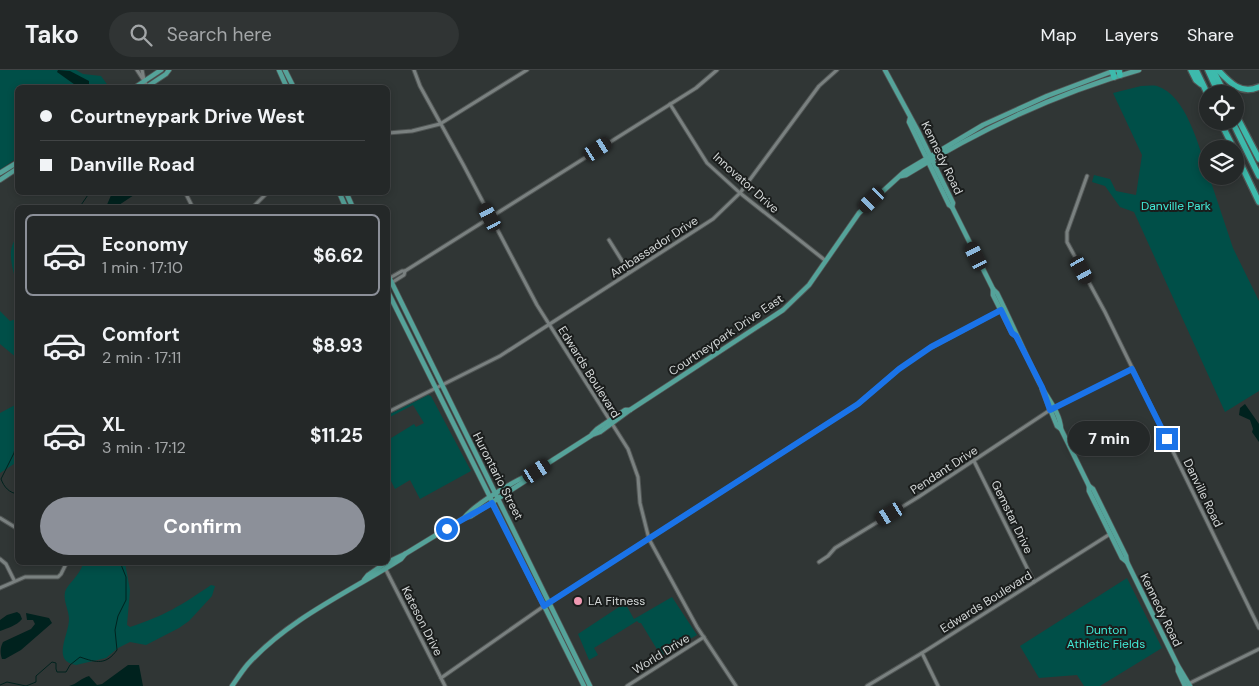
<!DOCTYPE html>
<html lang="en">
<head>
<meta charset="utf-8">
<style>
  body { margin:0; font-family:"DM Sans",sans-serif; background:#303434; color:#f1f3f6; height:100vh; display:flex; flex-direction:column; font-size:19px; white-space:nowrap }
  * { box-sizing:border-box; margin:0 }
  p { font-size:16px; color:#a3a6a8 }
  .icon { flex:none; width:28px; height:28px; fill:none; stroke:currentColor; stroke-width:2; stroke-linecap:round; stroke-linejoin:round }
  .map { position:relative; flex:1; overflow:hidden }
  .side { position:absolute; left:15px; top:135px; width:375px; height:360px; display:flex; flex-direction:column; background:#242828; border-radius:8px; box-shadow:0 2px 8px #0003,0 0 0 1px #414445 }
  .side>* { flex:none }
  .top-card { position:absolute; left:15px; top:15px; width:375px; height:110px; border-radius:8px; box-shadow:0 2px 8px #0003,0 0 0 1px #414445; display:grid; align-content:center; height:110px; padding:0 25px; background:#242828 }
  .controls { position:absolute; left:1199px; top:15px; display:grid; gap:10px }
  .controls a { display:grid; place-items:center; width:45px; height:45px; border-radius:50%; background:#242828; box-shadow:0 2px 8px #0003,0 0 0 1px #414445; font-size:25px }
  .end { position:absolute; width:22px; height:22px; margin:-11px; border:6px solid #1a73e8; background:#fff; box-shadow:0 0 0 2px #fff }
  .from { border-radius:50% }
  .bubble { position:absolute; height:35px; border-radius:18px; background:#242828; box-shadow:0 2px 8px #0003,0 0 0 1px #414445; font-size:16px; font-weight:700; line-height:35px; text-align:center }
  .car { position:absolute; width:15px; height:30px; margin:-15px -8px; border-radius:6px; box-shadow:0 0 4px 1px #0007; background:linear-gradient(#222 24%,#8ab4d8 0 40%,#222 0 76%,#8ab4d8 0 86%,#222 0) }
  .top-card b { display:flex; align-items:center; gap:18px; height:48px; font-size:19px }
  .top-card b+b { border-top:1px solid #414445 }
  .top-card i { width:12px; height:12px; background:#f1f3f6 }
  ul { padding:9px 0 0; list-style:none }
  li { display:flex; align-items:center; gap:15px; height:82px; margin:0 10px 8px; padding:0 15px; border:2px solid transparent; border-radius:8px }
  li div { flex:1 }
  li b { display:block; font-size:19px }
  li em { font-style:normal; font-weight:700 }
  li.selected { border-color:#8c9099 }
  li>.icon { width:45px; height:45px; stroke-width:1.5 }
  .primary-button { display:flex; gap:10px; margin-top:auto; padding:10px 25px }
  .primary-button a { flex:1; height:58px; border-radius:30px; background:#8c9099; color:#fff; font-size:20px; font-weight:700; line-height:58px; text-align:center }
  header { display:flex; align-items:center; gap:30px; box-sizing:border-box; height:70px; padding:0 25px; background:#242828; border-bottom:1px solid #414445 }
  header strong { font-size:24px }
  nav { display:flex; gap:28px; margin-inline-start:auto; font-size:18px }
  .search { width:350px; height:45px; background:#303434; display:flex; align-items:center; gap:12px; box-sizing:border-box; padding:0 18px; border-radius:28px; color:#a3a6a8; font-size:19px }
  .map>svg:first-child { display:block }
</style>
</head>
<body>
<header>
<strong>Tako</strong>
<div class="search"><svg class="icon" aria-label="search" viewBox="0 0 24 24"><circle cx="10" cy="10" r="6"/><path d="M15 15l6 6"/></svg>Search here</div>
<nav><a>Map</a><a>Layers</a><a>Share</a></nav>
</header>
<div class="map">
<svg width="1259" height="616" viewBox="0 0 1259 616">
  <rect width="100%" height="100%" fill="#303635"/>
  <!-- green -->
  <g fill="#004f48">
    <polygon points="0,0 76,0 83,4 101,6 109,17 18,18 17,88 0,100"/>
    <path d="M1141,16C1146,16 1152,15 1157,16C1186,25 1199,76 1207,102L1208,106H1209L1233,178L1259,231V321L1225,342L1134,142L1120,137L1105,116L1092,112L1094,105L1110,109L1116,121L1136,125L1142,85L1113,23Z"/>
    <path d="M17,167V217C14,201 5,181 17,167Z"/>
    <polygon points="0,241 10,251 16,249 17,247 17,288 0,274"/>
    <polygon points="428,325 431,326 471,401 420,429 410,410 395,419 388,405 388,378 390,377 388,370 414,354 416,357 424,353 413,335 388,348 388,345"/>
    <polygon points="17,334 17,392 0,403 0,343"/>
    <path d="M83,493H125L130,520L127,555L130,557C164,546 182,535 211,515L215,516L212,526L189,551L179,558L146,575L130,572L118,578L106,588L76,595C51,591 69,565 69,549C69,540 63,531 65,522C67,514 80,506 83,493Z"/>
    <polygon points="1127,508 1162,578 1100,616 1084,616 1077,605 1039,608 1020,576"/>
    <polygon points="672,527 697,565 661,586 641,553 639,553 637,551 594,578 598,585 589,590 578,564 625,533 634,549"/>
  </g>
  <!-- water -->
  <g fill="#00221e">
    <polygon points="58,0 70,1 89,11 89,17 78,17 57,2"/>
    <polygon points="112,123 112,122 137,123 116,137 106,137"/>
    <polygon points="1245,334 1259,354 1259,372 1252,362 1253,359 1250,350 1239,345 1240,338"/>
    <path d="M17,542L20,544L22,549C16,556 8,558 0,561V550L7,545Z"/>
    <path d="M26,543L49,548L52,553L21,580L5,589H2C0,583 0,578 3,572L31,559L35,554L33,550H27Z"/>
    <path d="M128,595H139L143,616H69C77,614 81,608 89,606L97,615L102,614Z"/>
  </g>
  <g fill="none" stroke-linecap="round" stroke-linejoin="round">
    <!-- stream -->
    <g stroke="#00221e" stroke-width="1">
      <polyline points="79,138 90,122"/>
      <path d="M18,364L14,383L1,409C4,417 9,423 18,424"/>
      <polyline points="0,615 7,612 26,616"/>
      <path d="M26,616L36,612V606L52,592L56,593V599L57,602H66L70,595L80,587C97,593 106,595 117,580L115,560L118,546L126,530V507L120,492"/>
    </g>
    <!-- minor casing -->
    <g stroke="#505554" stroke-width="5">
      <g id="minor">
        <polyline points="137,0 148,17"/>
        <polyline points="142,0 144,10"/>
        <polyline points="414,0 420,16 464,96 537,235 628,379 638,407 640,433 649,469 697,557 736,616"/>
        <polyline points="670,34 707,93 740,123 826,191"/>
        <polyline points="388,63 412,61 440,54 527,0"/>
        <polyline points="1087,106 1067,162 1067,172 1105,242 1259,558"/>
        <polyline points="185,122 193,138"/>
        <polyline points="252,138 268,122"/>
        <polyline points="609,170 629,202"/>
        <polyline points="388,209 402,201 405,201 696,18 717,0"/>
        <polyline points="388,215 404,205 405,201"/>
        <polyline points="388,342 500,286 713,149 740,123 819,16 837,0"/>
        <polyline points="974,391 1034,512"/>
        <polyline points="0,448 18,459"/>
        <polyline points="0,489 6,494 14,510"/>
        <polyline points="819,492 828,486 835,478 920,426 1050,340 1132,299"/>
        <polyline points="385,498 445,616"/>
        <polyline points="0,518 25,507 58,507 61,504 67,492"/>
        <polyline points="922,583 938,616"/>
        <polyline points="441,608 544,536 858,334 899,299 928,279 1001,240"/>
        <polyline points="1188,614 1259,579"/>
        <polyline points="627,616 704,567"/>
        <polyline points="867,616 922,583 1110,464"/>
      </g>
    </g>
    <!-- major casing -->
    <g stroke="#505554" stroke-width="6">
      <g id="major">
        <polyline points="279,0 287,18"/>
        <polyline points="285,0 294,18"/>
        <polyline points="885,0 918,61 953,133 952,137"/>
        <polyline points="134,18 161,0"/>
        <polyline points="145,18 166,4 169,0"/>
        <path d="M910,48L909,52L949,135L952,137L993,219L997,223C1012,253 1025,284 1040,314C1047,328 1060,342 1061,359"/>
        <polyline points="0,103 18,92"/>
        <path d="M901,106L906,105C979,60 1056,23 1139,0"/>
        <polyline points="0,110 18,98"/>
        <polyline points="339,122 346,138"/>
        <polyline points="346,122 353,138"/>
        <polyline points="388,205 590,616"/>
        <polyline points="993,219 993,225 1012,263 1016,266"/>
        <polyline points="388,222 584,616"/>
        <polyline points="1042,319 1057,356 1061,359 1089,416 1089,421 1122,488 1127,492"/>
        <polyline points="592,364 597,359 625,340 630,340"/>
        <polyline points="1089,416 1093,419 1126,486 1127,492 1178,596 1190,616"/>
        <path d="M464,448C475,434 514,411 531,404L592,365L600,362L630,340L783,240L809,215L859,143L904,102L983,55L1047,26L1116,0"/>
        <polyline points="388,492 405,484 464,448 471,446 525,411 529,406"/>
        <polyline points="364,510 368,505 387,492"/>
        <polyline points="1178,597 1178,601 1185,616"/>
        <path d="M232,616C237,609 242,601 248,594C290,548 349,522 401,489L405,484"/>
      </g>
    </g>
    <!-- highway casing -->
    <g stroke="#505554" stroke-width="8">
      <g id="highway">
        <polyline points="1112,0 1114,7"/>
        <polyline points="1119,0 1120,5"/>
        <polyline points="1191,0 1196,10 1201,14"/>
        <polyline points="1196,0 1208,25"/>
        <polyline points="1208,0 1219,24"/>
        <polyline points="1213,0 1225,24"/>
        <path d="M1218,0C1230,13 1241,25 1259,17"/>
        <polyline points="1235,43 1259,89"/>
        <polyline points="1220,51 1234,79"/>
        <polyline points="1232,51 1259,106"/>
        <polyline points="1235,82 1259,132"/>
      </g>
    </g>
    <!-- minor -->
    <use href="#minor" stroke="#7a8180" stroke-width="3"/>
    <!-- major -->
    <use href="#major" stroke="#55a39a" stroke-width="4.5"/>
    <!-- highway -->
    <use href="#highway" stroke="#3dbaac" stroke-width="5.5"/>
  </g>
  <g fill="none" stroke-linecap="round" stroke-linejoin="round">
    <!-- route -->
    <path stroke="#1a73e8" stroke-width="6" d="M447,459C462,449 477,442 492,433L544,536L858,334L899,299L931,277L1001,240L1012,263L1016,266L1042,317L1050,340L1132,299L1167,369"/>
  </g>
  <!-- markers -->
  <circle fill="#f19ab3" stroke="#1a1d1c" stroke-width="2" cx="578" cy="531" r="5"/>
  <g text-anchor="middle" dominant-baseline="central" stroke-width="4" stroke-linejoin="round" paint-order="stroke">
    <!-- street labels -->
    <g font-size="12" fill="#d3d7d7" stroke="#1a1d1c">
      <text transform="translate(942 88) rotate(64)">Kennedy Road</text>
      <text transform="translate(746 113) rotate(42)">Innovator Drive</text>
      <text transform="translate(654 177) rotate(-33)">Ambassador Drive</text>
      <text transform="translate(726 265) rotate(-34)">Courtneypark Drive East</text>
      <text transform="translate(589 302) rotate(58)">Edwards Boulevard</text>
      <text transform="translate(944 400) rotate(-33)">Pendant Drive</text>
      <text transform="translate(498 406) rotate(63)">Hurontario Street</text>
      <text transform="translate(1203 423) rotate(64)">Danville Road</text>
      <text transform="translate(1012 447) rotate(64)">Gemstar Drive</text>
      <text transform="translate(986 532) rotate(-32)">Edwards Boulevard</text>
      <text transform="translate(1161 540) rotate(64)">Kennedy Road</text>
      <text transform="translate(422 551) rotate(63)">Kateson Drive</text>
      <text transform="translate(661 584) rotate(-32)">World Drive</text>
    </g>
    <!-- park labels -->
    <g font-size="12" fill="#41ebd8" stroke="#1a1d1c">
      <text x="1176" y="136">Danville Park</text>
      <text x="1106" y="560">Dunton<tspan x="1106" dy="14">Athletic Fields</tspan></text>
    </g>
    <!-- poi labels -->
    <g font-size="12" fill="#d3d7d7" stroke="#1a1d1c" text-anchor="start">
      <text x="588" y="531">LA Fitness</text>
    </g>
  </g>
</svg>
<div class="controls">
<a><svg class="icon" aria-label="locate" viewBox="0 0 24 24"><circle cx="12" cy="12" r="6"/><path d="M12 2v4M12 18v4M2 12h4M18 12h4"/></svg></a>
<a><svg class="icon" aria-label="layers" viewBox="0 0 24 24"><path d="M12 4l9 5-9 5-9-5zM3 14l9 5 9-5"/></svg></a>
</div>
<i class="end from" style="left:447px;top:459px"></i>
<i class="end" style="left:1167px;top:369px"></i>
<div class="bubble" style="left:1068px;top:351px;width:82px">7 min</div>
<i class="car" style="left:598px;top:79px;rotate:57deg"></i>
<i class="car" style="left:872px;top:130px;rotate:225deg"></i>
<i class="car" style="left:490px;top:147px;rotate:332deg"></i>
<i class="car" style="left:976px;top:186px;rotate:334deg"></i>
<i class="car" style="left:1082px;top:200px;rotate:151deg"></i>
<i class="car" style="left:537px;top:401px;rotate:57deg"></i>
<i class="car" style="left:890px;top:444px;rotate:239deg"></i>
<div class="top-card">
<b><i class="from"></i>Courtneypark Drive West</b>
<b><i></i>Danville Road</b>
</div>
<section class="side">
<ul>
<li class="selected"><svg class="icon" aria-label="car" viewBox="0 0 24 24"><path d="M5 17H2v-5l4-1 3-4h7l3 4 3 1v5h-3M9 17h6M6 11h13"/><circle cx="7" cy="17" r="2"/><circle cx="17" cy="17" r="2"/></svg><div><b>Economy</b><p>1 min · 17:10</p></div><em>$6.62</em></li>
<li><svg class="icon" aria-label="car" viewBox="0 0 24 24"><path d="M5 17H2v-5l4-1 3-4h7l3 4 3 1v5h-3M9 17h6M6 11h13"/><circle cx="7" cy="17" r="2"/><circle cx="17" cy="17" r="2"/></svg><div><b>Comfort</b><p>2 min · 17:11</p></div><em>$8.93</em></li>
<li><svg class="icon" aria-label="car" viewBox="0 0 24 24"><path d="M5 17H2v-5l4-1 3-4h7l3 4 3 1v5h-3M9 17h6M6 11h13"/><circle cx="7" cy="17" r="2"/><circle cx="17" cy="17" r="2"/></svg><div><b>XL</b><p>3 min · 17:12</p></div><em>$11.25</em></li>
</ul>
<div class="primary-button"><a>Confirm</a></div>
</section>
</div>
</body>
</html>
